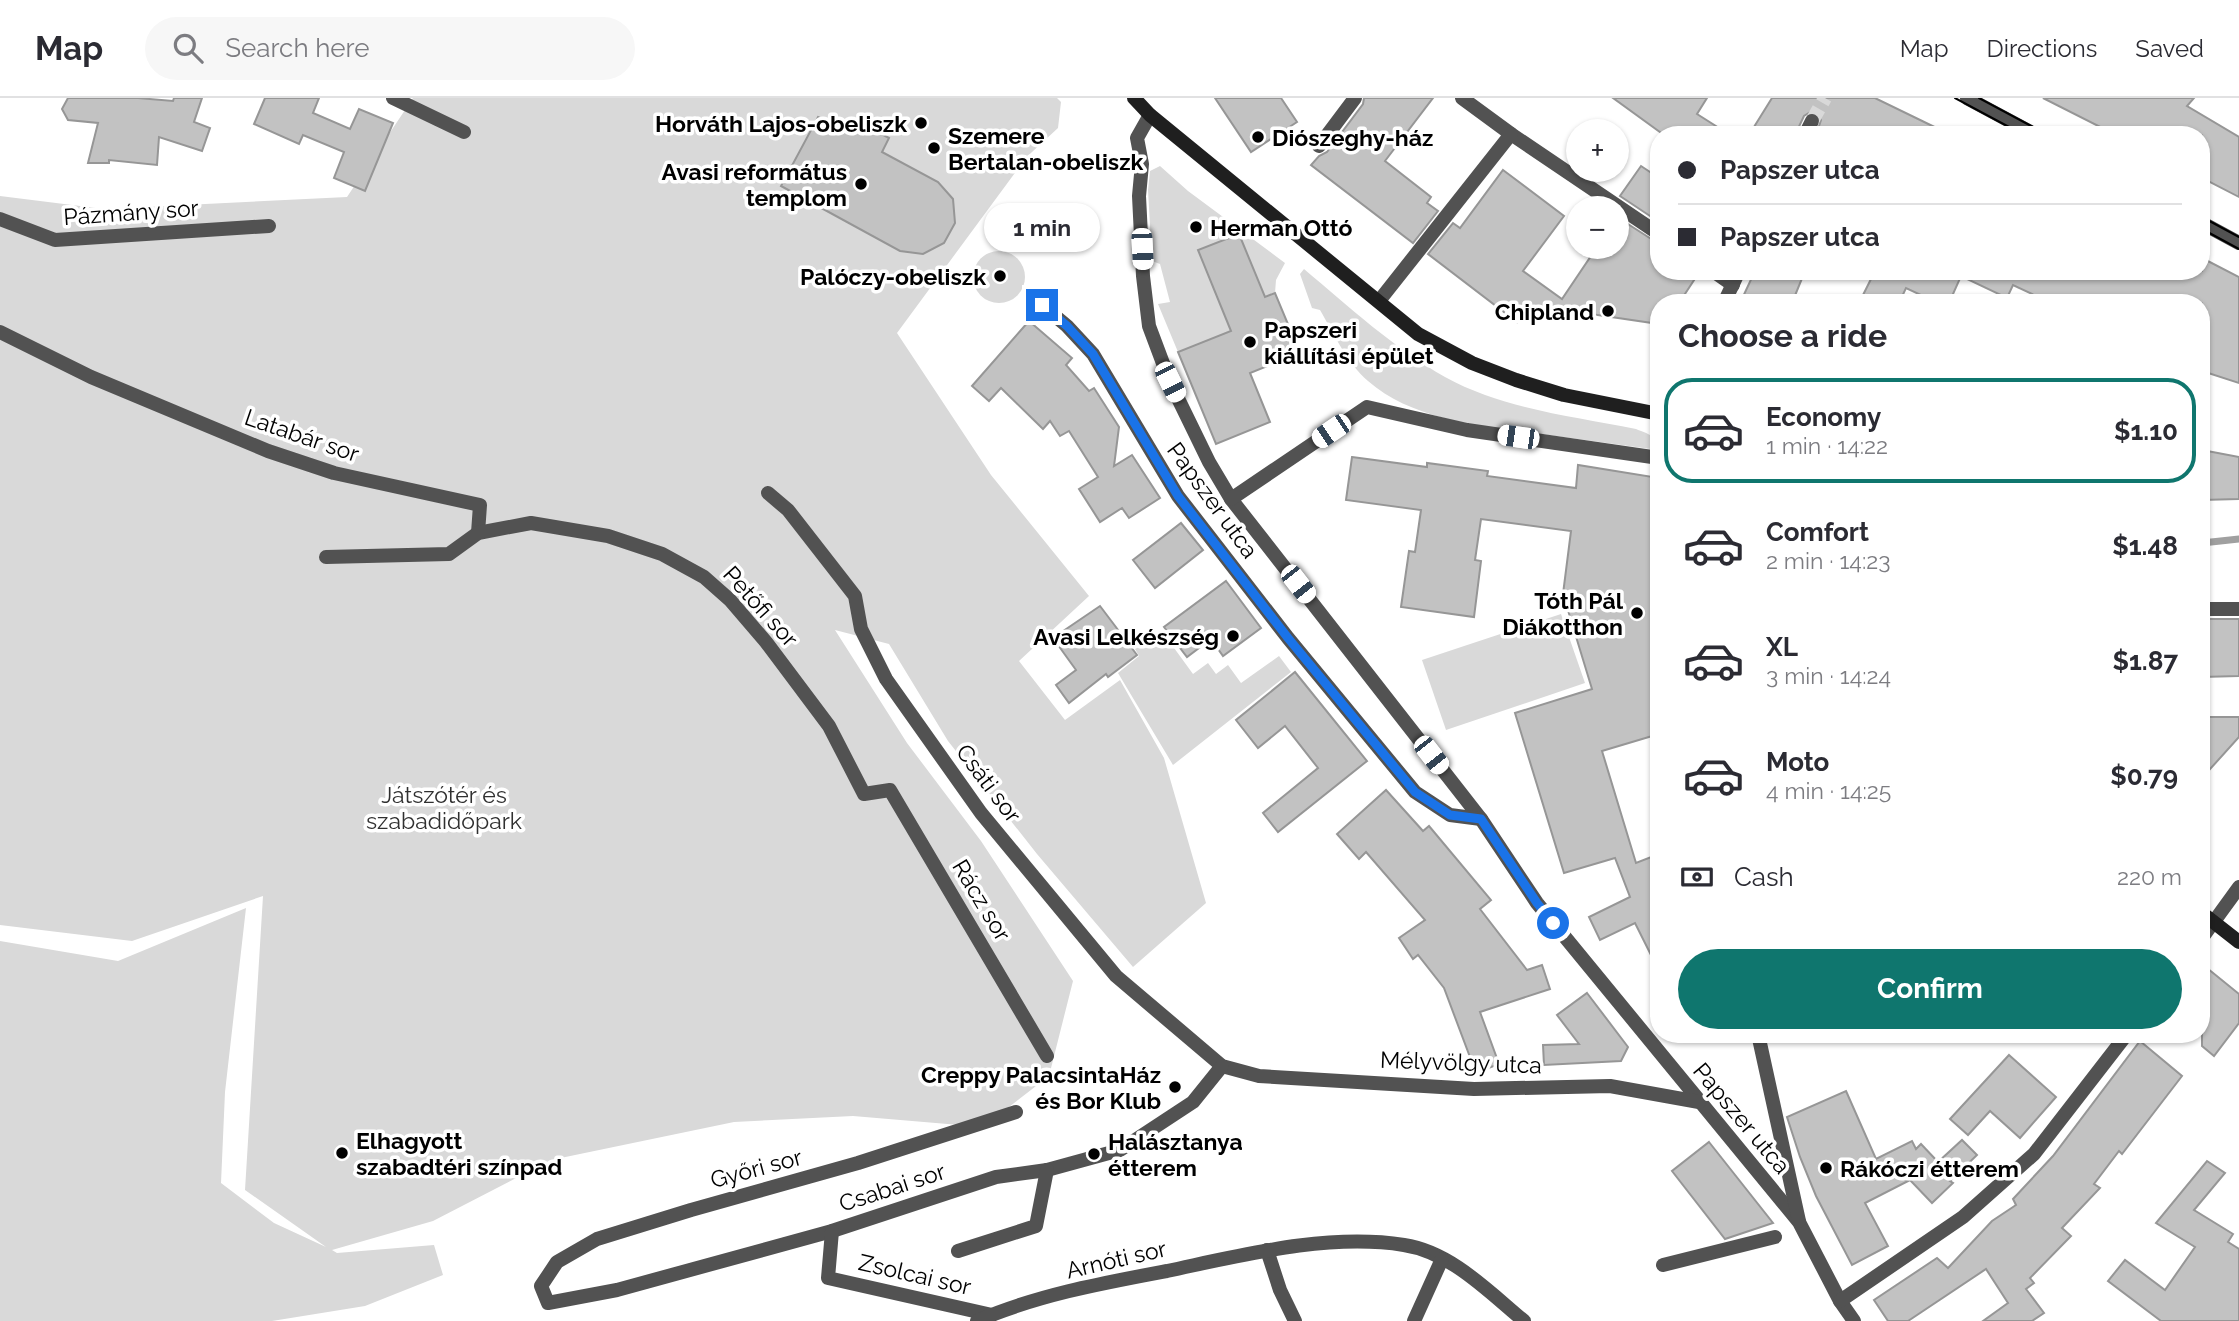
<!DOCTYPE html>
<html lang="en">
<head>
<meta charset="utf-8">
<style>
  body { margin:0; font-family:Raleway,sans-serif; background:#f7f7f7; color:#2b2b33; height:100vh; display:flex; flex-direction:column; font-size:26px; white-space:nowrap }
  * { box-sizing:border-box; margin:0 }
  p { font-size:23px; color:#7c7c81 }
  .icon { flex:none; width:38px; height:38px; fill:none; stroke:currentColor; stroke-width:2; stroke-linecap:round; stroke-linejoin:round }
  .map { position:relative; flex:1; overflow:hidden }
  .drawer { position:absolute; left:1650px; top:196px; width:560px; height:749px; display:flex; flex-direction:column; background:#fff; border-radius:28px; box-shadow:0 2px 5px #0004 }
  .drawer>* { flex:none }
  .top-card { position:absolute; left:1650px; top:28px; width:560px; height:154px; border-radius:28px; box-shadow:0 2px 5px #0004; display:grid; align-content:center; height:154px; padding:0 28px; background:#fff }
  .tools { position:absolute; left:1566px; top:21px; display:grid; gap:14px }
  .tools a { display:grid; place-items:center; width:63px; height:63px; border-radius:50%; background:#fff; box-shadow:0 2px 5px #0004; font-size:35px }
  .end { position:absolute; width:32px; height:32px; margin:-16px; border:9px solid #1a73e8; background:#fff; box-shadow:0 0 0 4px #fff }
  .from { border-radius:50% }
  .bubble { position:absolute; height:49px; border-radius:24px; background:#fff; box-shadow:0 2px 5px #0004; font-size:23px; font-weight:700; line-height:49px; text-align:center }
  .car { position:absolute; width:21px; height:42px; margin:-21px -10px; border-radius:9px; box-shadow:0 0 5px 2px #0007; background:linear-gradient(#fff 24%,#345 0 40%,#fff 0 76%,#345 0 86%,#fff 0) }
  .top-card b { display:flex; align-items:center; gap:24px; height:66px; font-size:26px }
  .top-card b+b { border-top:2px solid #e1e1e2 }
  .top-card i { width:18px; height:18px; background:#2b2b33 }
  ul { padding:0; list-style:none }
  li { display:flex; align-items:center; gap:21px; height:105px; margin:0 14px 10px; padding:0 14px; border:4px solid transparent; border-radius:28px }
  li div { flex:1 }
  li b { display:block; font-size:26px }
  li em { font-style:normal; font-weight:700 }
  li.active { border-color:#0f766e }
  li>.icon { width:63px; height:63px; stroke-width:1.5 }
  h2 { padding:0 28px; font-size:32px; line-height:84px }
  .pay { display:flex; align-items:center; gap:18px; height:77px; padding:0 28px; font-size:26px }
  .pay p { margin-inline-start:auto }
  .action { display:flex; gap:14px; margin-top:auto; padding:14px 28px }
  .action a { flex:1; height:80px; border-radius:42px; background:#0f766e; color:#fff; font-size:28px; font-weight:700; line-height:80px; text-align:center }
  header { display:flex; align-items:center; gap:42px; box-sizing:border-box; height:98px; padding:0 35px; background:#fff; border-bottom:2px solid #e1e1e2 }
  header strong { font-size:33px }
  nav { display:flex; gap:38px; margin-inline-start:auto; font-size:24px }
  .search { width:490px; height:63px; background:#f7f7f7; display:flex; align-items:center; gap:18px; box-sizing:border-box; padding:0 24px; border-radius:38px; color:#7c7c81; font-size:26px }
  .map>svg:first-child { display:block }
</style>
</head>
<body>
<header>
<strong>Map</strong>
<div class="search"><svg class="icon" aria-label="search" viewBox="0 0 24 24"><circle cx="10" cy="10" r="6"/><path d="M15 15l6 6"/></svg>Search here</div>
<nav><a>Map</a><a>Directions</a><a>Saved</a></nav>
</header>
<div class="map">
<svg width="2239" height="1223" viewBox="0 0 2239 1223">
  <rect width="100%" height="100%" fill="#fff"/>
  <!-- green -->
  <g fill="#d9d9d9">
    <polygon points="413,0 1057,0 1061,4 1058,30 1019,66 1020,68 897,235 991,377 1089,498 1019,563 1065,622 1120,582 1164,660 1206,805 1133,869 1037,756 948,643 889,546 835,532 907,645 981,743 1073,883 1049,978 983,1029 853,1018 734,1024 551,1062 433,1123 332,1152 337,1155 434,1147 443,1177 365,1208 272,1223 0,1223 0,843 118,863 246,810 225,994 221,1085 274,1125 326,1149 245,1092 263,798 132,843 0,827 0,98 104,111 347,99"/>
    <polygon points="1160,68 1188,93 1285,165 1276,182 1275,195 1265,199 1239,136 1198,152 1231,233 1178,254 1158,206 1170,204 1160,166 1152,163 1148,92 1150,73"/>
    <circle cx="999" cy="179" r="26"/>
    <path d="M1304,171C1349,209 1394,250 1445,279C1503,311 1572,318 1636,331C1648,336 1657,337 1658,352C1619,347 1580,341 1541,336C1483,328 1414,323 1368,283C1347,265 1334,236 1320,212L1312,210L1300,176Z"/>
    <polygon points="1561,516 1585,585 1446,632 1422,562"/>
    <polygon points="1161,532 1193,576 1208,565 1216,576 1228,567 1241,585 1279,558 1291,574 1173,667 1118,575 1139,558 1135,551"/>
  </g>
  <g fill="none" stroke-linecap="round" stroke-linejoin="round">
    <!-- stream -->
    <polyline stroke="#a0a0a0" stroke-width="7" points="2202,445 2239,441"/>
  </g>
  <!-- building -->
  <g fill="#c2c2c2" stroke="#969696" stroke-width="2">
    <polygon points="68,0 138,0 173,3 174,0 202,0 194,24 210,30 202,53 159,39 157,67 109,62 109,65 88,65 98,25 68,22 62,11"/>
    <polygon points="265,0 319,0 313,15 350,31 359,11 393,25 365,93 334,80 344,54 303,37 299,46 254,26"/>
    <polygon points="1215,0 1281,0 1297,24 1251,54"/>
    <polygon points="1364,0 1433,0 1385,63 1431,99 1427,105 1438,113 1413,145 1311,67 1319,58 1327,54 1363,6"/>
    <polygon points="1613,0 1707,0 1697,16 1730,37 1664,37"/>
    <polygon points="1772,0 1875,0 1951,37 1816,37 1821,22 1817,15 1812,13 1804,18 1795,37 1749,37"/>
    <polygon points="2043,0 2194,0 2187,8 2239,39 2239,99 2202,80 2202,37 2116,37"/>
    <polygon points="818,19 847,35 854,21 889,40 882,54 938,84 953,101 955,125 944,145 923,156 900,153 781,88"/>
    <polygon points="1641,68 1659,80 1659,124 1620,98"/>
    <polygon points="1503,72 1564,118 1523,173 1562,201 1597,149 1617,149 1617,119 1659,146 1659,173 1700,173 1679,205 1659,205 1659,226 1530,207 1517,224 1428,156 1453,125 1460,130"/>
    <polygon points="1239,136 1265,199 1275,195 1300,255 1250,275 1270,324 1216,346 1178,254 1231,233 1198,152"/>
    <polygon points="2202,160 2239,179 2239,285 2202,273 2202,205 2051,205 2013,187 2007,200 1961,178 1949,205 1938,205 1906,190 1899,205 1859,205 1874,175 1871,173 2202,173"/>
    <polygon points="1755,173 1805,173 1792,205 1740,205"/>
    <polygon points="1029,223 1072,260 1066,267 1089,293 1094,290 1119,329 1114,368 1132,357 1160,400 1129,420 1122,410 1100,424 1079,391 1098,379 1069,333 1060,338 1050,323 1043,331 1001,290 989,303 972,288"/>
    <polygon points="2202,352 2239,359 2239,401 2202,402"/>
    <polygon points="1352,359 1427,369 1427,365 1488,373 1487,378 1576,390 1578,367 1659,380 1659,636 1602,653 1636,765 1659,756 1659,873 1635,825 1600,842 1589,819 1630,799 1615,760 1564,775 1515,615 1592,591 1563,496 1571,433 1481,421 1475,462 1481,463 1474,519 1401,509 1409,453 1415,454 1421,412 1346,402"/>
    <polygon points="1181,425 1203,452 1155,490 1133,462"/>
    <polygon points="1226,483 1261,530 1223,558 1211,541 1187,559 1164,529"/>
    <polygon points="1100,508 1137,557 1108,579 1106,576 1069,605 1056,587 1076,572 1053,540"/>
    <polygon points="2202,521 2239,521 2239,578 2202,579"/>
    <polygon points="1295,574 1367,663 1278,734 1263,715 1318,670 1285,628 1258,650 1236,622"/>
    <polygon points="2202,619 2239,619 2239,639 2202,680"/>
    <polygon points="1386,692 1423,733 1429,728 1491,802 1480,811 1527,872 1542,867 1550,891 1480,914 1499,966 1476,975 1444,890 1418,857 1413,861 1399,840 1425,822 1366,754 1359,761 1337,736"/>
    <polygon points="2202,866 2239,896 2239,925 2214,958 2202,948"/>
    <polygon points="1587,895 1628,949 1621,963 1544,967 1543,947 1579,946 1557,917"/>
    <polygon points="2140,943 2182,978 2122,1056 2119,1053 2094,1086 2100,1090 2062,1130 2071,1138 2030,1180 2034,1185 2026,1191 2044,1215 2032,1223 1983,1223 2008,1205 1986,1171 1908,1223 1888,1223 1874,1202 1937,1160 1948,1170 1992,1123 2016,1107 2013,1101 2053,1058"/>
    <polygon points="2009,957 2056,999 2020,1040 1990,1013 1968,1037 1950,1021"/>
    <polygon points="1846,993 1876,1061 1912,1043 1916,1051 1921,1046 1938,1064 1962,1042 1977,1057 1950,1083 1953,1085 1932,1105 1910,1082 1865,1105 1888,1148 1852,1167 1816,1098 1800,1059 1787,1019"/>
    <polygon points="1709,1044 1773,1125 1725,1141 1672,1073"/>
    <polygon points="2207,1063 2225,1075 2194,1112 2233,1136 2228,1144 2239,1151 2239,1223 2161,1223 2108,1183 2125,1162 2165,1192 2195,1149 2156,1125"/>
  </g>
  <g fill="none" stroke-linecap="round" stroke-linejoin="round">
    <!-- street-tunnel -->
    <polyline stroke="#d9d9d9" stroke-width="14" stroke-dasharray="14 7" stroke-linecap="butt" points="1812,23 1825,0"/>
    <!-- street -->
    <g stroke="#525252" stroke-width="14">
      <polyline points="393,0 464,34"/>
      <polyline points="1967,0 2036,37"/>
      <polyline points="1150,17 1137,40 1142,66 1139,98 1143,178 1149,228 1170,284 1209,364 1231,401 1481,721 1537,805 1799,1124 1840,1203 1854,1223"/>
      <polyline points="1511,36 1659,136"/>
      <polyline points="1805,37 1812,23"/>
      <polyline points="1319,48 1355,0"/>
      <polyline points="0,121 55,142 269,128"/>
      <polyline points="2202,125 2239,145"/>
      <polyline points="1713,173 1733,187"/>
      <polyline points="1379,203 1511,36 1462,0"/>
      <polyline points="1724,205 1739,173"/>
      <polyline points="1042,207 1067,228 1093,256 1178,398 1288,540 1415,694 1450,717 1481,721"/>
      <polyline points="0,234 91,279 268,353 334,375 480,407 478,435"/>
      <polyline points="768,395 788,412 855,498 861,531 886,581 981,715 1116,878 1222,968 1259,978 1474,991 1610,988 1699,1004"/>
      <polyline points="1231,401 1367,309 1467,332 1659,360"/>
      <polyline points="326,459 449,456 478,435 531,425 608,438 662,456 704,479 730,502 766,544 829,628 864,696 890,692 1047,958"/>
      <polyline points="2202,511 2239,511"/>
      <polyline points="2202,840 2239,789"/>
      <polyline points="1758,936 1799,1123"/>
      <polyline points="1016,1014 858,1065 691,1112 597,1141 557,1164 541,1188 548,1205 617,1192 832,1133 996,1079 1047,1072 1120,1052 1193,1004 1222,968"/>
      <polyline points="832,1133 828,1180 992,1217"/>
      <polyline points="1267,1152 1280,1192 1295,1223"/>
      <polyline points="958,1153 1036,1128 1047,1072"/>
      <polyline points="1663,1167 1775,1139"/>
      <polyline points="1840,1203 1963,1119 2034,1056 2127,936"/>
      <path d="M977,1223C1037,1197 1103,1185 1167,1173C1243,1157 1327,1135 1404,1147C1451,1154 1489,1194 1524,1223"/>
      <polyline points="1414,1223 1442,1161"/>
    </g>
    <!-- secondary -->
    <g stroke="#1f1f1f" stroke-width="14">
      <polyline points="1134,0 1150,17 1418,236 1472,265 1516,282 1564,297 1659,316"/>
      <polyline points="2202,815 2239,844"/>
    </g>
    <!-- tram -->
    <g stroke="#000" stroke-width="2">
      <polyline points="1955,0 2024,37"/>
      <polyline points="1979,0 2048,37"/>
      <polyline points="2202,119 2239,139"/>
      <polyline points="2202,131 2239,151"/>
    </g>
  </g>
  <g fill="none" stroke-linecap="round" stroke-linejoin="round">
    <!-- route -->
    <polyline stroke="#1a73e8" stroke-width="9" points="1042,207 1067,228 1093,256 1178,398 1288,540 1415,694 1450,717 1481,721 1537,805 1553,825"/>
  </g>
  <!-- markers -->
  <g fill="#000" stroke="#fff" stroke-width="2.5">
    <circle cx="921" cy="25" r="7"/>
    <circle cx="1258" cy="39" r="7"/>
    <circle cx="934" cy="50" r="7"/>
    <circle cx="861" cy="86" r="7"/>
    <circle cx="1196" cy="129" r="7"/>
    <circle cx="1000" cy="178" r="7"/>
    <circle cx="1608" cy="213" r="7"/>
    <circle cx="1250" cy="244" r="7"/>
    <circle cx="1637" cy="515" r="7"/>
    <circle cx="1233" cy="538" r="7"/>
    <circle cx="1175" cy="989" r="7"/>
    <circle cx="342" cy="1055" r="7"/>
    <circle cx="1094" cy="1056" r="7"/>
    <circle cx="1826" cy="1070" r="7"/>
  </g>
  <g text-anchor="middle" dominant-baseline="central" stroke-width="7" stroke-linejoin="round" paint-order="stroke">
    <!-- poi labels -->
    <g font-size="23" font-weight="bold" fill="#000" stroke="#fff" text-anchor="end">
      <text x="907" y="25">Horváth Lajos-obeliszk</text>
      <text x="948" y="37" text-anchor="start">Szemere<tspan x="948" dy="26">Bertalan-obeliszk</tspan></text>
      <text x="1272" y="39" text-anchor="start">Diószeghy-ház</text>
      <text x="847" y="73">Avasi református<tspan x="847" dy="26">templom</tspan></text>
      <text x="1210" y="129" text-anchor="start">Herman Ottó</text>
      <text x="986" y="178">Palóczy-obeliszk</text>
      <text x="1594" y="213">Chipland</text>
      <text x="1264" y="231" text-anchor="start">Papszeri<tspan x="1264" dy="26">kiállítási épület</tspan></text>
      <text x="1623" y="502">Tóth Pál<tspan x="1623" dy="26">Diákotthon</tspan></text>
      <text x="1219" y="538">Avasi Lelkészség</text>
      <text x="1161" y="976">Creppy PalacsintaHáz<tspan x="1161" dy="26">és Bor Klub</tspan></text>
      <text x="356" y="1042" text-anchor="start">Elhagyott<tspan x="356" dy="26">szabadtéri színpad</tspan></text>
      <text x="1108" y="1043" text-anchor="start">Halásztanya<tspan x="1108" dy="26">étterem</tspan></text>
      <text x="1840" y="1070" text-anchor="start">Rákóczi étterem</text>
    </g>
    <!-- street labels -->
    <g font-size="23" fill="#000" stroke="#fff">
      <text transform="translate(131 114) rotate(-4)">Pázmány sor</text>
      <text transform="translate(302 337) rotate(19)">Latabár sor</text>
      <text transform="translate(1213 402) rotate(54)">Papszer utca</text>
      <text transform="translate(761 508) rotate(48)">Petőfi sor</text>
      <text transform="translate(989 685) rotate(53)">Csáti sor</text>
      <text transform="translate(982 802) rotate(59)">Rácz sor</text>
      <text transform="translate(1461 964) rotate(2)">Mélyvölgy utca</text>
      <text transform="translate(1742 1020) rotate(50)">Papszer utca</text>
      <text transform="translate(756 1070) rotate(-15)">Győri sor</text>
      <text transform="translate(892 1089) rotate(-18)">Csabai sor</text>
      <text transform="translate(1116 1161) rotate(-13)">Arnóti sor</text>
      <text transform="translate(915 1176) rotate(13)">Zsolcai sor</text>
    </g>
    <!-- park labels -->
    <g font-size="23" fill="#303030" stroke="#fff">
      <text x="444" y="696">Játszótér és<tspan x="444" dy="26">szabadidőpark</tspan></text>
    </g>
  </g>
</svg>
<div class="tools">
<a>+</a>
<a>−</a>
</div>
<i class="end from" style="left:1553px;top:825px"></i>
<i class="end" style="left:1042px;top:207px"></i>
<div class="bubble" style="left:984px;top:105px;width:116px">1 min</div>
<i class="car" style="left:1142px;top:151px;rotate:177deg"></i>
<i class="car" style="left:1170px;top:284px;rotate:154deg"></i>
<i class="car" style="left:1331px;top:333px;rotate:236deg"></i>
<i class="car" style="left:1518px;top:339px;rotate:278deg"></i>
<i class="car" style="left:1298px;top:486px;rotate:142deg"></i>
<i class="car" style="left:1431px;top:657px;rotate:142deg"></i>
<div class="top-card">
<b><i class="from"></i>Papszer utca</b>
<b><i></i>Papszer utca</b>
</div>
<section class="drawer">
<h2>Choose a ride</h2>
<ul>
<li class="active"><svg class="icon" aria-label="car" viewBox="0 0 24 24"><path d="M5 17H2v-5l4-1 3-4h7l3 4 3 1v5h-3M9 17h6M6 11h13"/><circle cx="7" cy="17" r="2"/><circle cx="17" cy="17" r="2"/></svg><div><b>Economy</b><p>1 min · 14:22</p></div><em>$1.10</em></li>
<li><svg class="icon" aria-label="car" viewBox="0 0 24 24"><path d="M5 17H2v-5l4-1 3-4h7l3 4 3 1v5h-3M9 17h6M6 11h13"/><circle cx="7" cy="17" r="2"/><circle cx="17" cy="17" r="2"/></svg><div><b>Comfort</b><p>2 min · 14:23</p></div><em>$1.48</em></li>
<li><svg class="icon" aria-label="car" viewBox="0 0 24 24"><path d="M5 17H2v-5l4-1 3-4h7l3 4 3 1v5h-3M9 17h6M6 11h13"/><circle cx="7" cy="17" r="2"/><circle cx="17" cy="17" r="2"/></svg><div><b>XL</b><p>3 min · 14:24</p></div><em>$1.87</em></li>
<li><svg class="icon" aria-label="car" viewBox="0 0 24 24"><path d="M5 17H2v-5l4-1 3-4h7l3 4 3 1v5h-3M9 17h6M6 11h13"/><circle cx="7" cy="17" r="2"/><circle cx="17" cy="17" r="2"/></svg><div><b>Moto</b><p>4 min · 14:25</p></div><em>$0.79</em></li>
</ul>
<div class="pay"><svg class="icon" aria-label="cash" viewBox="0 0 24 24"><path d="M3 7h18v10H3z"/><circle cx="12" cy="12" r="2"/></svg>Cash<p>220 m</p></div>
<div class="action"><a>Confirm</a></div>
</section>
</div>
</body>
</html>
